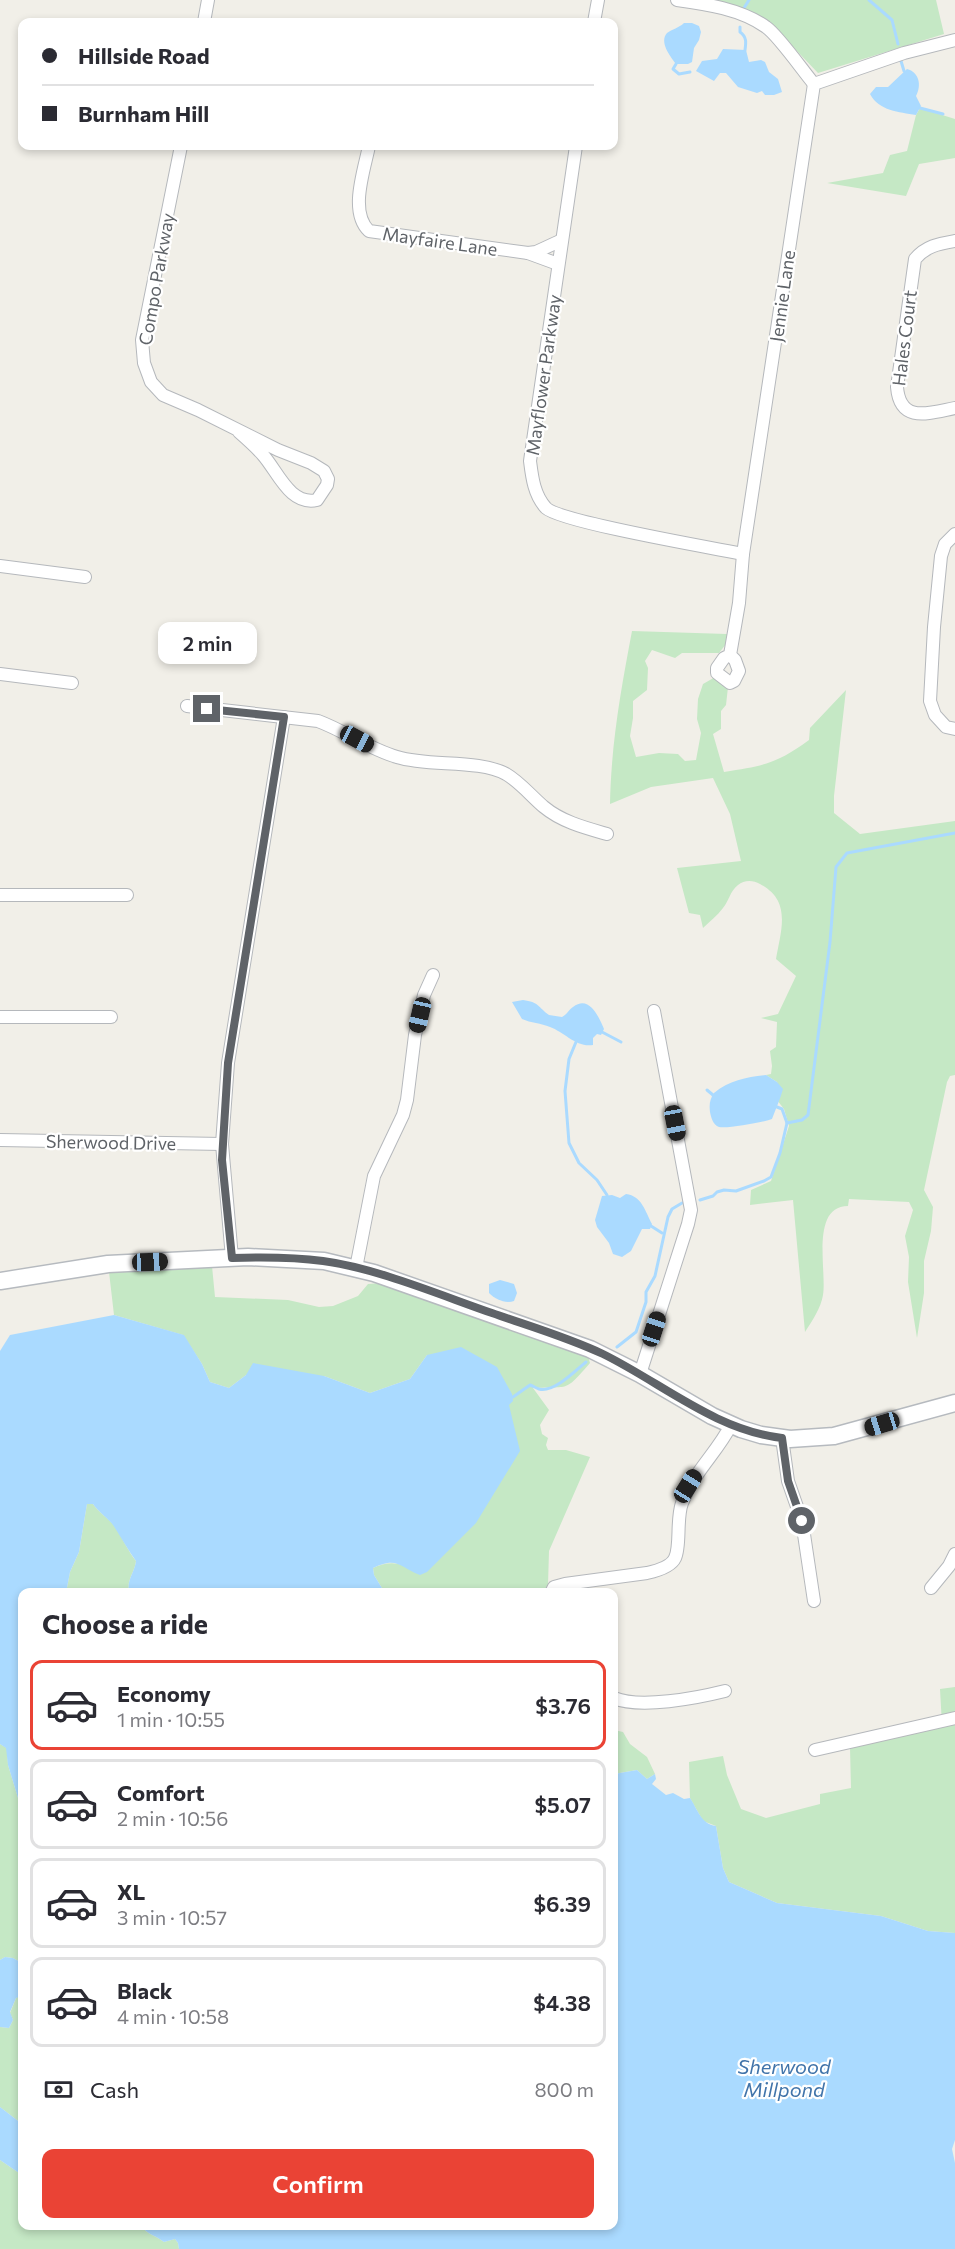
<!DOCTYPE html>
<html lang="en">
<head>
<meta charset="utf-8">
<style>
  body { margin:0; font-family:Commissioner,sans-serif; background:#f2f2f3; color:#2b2b33; height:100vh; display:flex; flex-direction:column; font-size:22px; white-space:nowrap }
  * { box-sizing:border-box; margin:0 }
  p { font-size:20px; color:#7c7c81 }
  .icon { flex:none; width:33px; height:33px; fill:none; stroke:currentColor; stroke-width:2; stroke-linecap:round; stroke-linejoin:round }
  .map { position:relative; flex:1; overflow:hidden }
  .details { position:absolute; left:18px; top:1588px; width:600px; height:642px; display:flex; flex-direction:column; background:#fff; border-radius:12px; box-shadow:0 3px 9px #0003 }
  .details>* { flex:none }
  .hud { position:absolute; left:18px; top:18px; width:600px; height:132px; border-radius:12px; box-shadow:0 3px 9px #0003; display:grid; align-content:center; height:132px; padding:0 24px; background:#fff }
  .end { position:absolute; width:27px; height:27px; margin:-14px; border:8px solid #5f6368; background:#fff; box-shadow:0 0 0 3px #fff }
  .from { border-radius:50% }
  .bubble { position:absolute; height:42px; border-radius:12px; background:#fff; box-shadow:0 3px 9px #0003; font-size:20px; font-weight:600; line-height:42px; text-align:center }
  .car { position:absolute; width:18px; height:36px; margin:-18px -9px; border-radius:8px; box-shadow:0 0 4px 2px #0007; background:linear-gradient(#222 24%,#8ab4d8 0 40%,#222 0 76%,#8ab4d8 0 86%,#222 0) }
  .hud b { display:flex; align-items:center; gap:21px; height:57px; font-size:22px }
  .hud b+b { border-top:2px solid #e1e1e2 }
  .hud i { width:15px; height:15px; background:#2b2b33 }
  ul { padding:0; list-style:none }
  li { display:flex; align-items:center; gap:18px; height:90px; margin:0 12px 9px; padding:0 12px; border:3px solid #e1e1e2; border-radius:12px }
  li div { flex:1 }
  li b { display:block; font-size:22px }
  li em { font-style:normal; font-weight:600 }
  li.on { border-color:#ea4335 }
  li>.icon { width:54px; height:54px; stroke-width:1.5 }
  h2 { padding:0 24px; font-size:27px; line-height:72px }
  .pay { display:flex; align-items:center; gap:15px; height:66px; padding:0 24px; font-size:22px }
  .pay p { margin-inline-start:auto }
  .button { display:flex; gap:12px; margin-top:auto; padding:12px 24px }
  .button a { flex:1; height:69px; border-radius:12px; background:#ea4335; color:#fff; font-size:24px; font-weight:600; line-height:69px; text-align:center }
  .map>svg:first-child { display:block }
</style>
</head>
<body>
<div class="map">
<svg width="955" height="2249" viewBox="0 0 955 2249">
  <rect width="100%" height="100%" fill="#f1efe8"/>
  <!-- green -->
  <g fill="#c5e8c5">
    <polygon points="715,0 936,0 944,34 818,73 769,22 737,6"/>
    <polygon points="920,108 955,119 955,158 919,164 906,196 827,183 883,173 890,155 907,151 916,115"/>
    <path d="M632,631L727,634L726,644L719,653H682L675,658L652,650L645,661L648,668L647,690L633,701V718L630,736L636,757L659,753L678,754L685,761L696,760L701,733L697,719L698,699L703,684L717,676L728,687L726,705L721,711V729L713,734L724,772C763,766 776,764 809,740L810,728L846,690L834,796V813L860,834L955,821V1075L950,1076L947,1082L924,1190L933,1207L931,1231L924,1261V1293L917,1338L908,1282L909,1257L905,1236L913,1210L909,1202L849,1199L848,1206C810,1206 827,1272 823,1295C821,1308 812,1321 805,1332L793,1200L750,1205L751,1190L771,1181L789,1126L784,1109L777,1100L781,1095L777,1082L766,1075L771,1074L772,1066L770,1051L776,1047L777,1022L761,1018L778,1014L796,976L776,959C781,930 792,901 760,884C753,880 744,880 738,885C730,891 729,901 723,908C717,916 709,922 703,928L700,915L689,913L677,868L741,861L730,814L713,778L651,787L610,804C611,745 621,689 632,631Z"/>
    <path d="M212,1266L215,1297L288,1300L319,1307L333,1306L358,1296L368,1284L382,1283L588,1356L590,1363C564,1393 570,1386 533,1388L549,1410L540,1425L542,1434L548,1438L546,1445L548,1450H566L590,1457L549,1551L548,1585L542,1593H454L453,1590L385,1593L374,1575L373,1568C387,1561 402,1561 414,1572L427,1355L410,1379L370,1393L324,1376L246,1375L229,1388L210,1382L202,1364L183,1335L114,1315L109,1272Z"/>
    <path d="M87,1504H93C99,1513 110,1519 116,1528C123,1539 128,1551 136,1561C135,1572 125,1582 130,1593H66L70,1572L79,1552Z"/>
    <polygon points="955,1687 955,1933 928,1931 881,1916 777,1903 729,1882 723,1868 716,1826 703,1821 690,1798 689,1762 723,1756 727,1775 741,1809 766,1818 820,1804 820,1794 851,1788 850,1748 942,1725 940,1689"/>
    <polygon points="614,1730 623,1732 630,1744 647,1757 655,1774 647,1779 637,1770 614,1774"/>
    <polygon points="0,1744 7,1748 8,1765 18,1798 18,1840 22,1847 22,1963 13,1958 5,1957 0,1960"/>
    <polygon points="22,1989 22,2124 0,2107 0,2027 9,2028 13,2020 10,2013 16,1998 19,1996"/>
    <path d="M0,2160L22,2175V2226H141C148,2235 155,2235 164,2242L175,2239L178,2243L179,2249H0Z"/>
  </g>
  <!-- water -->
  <g fill="#aadaff">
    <path d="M684,23H692L699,26L701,32L699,40L694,48L692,62L688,64H676C670,56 659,42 667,33C672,29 679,28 684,23Z"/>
    <polygon points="723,49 746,50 749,62 761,60 765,62 769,72 778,79 782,92 774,95 765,95 762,91 757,93 738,87 726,73 720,73 714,81 696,71 702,61 717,59"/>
    <path d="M907,69C919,72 922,85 916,96L921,106L916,115C899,112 879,111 870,94L876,87H888Z"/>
    <path d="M523,1000C539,1002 538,1007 549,1015L562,1017C568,1014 568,1010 573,1007C589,994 599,1017 604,1029L601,1035L597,1034L593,1038V1045C577,1048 564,1032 550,1027C541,1023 531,1023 522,1019L512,1002Z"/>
    <path d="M766,1075L777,1082L783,1089C780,1100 776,1108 772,1119C765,1122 727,1129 719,1127C713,1125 711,1117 710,1112C709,1104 710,1099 714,1093C729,1080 748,1077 766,1075Z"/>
    <path d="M626,1194C642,1196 645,1211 652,1224L650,1229H642L631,1251L622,1257L613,1254L609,1243L597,1227L595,1220L602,1196L612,1195L620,1198Z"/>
    <path d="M500,1280L514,1284L517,1293L514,1301C505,1304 495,1299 489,1293V1284Z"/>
    <path d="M114,1315L184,1335L202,1364L210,1382L229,1388L246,1375L253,1363L324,1376L370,1393L410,1379L427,1355L461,1347L497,1367L512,1394L513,1401L509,1405L520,1451L476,1523L427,1572L420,1575C399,1567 398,1556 373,1568L374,1575L385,1593H130C125,1582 135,1572 136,1561C128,1550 122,1539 115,1528C110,1519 99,1513 93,1504H87L79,1552L70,1572L66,1593H22V1847L18,1840V1798L8,1765L6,1748L0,1744V1351L10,1335Z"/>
    <path d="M637,1770L647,1779L655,1774L656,1779L652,1784L666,1795L673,1793L684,1799L690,1798C698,1810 701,1824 716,1826L723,1868L729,1882L777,1903L881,1916L928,1931L955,1933V2140L952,2149L955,2163V2249H179L178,2243L175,2239L164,2242C155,2235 148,2235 141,2226H614V1774Z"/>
    <polygon points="5,1957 13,1958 22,1963 22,1989 19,1997 16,1998 10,2012 13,2020 9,2028 0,2027 0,1960"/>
    <polygon points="0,2107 22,2124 22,2175 0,2160"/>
  </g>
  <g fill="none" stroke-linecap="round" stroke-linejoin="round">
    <!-- stream -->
    <g stroke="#aadaff" stroke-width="3">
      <polyline points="869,0 892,20 898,44"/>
      <polyline points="744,8 749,0"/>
      <path d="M740,27V32C747,37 746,43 745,50"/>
      <polyline points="901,61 904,71"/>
      <polyline points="676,64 673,69 679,74 690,72"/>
      <polyline points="920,108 943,114"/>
      <polyline points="602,1032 621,1042"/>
      <polyline points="576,1042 569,1059 565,1091 569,1143 579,1163 597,1180 607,1195"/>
      <polyline points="707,1090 713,1095"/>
      <polyline points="777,1107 782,1109 787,1123"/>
      <polyline points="700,1200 713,1196 717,1192 724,1190 736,1191 764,1181 771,1177 780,1153 787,1123 802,1120 808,1115 830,942 836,867 847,853 955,833"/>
      <polyline points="651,1226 662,1233"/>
      <polyline points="617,1347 636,1332 646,1302 646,1292 655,1276 668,1217 672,1209 682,1203"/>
      <path d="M513,1397L530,1385C533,1386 536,1388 539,1389C554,1393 575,1371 586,1362"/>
    </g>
    <!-- street casing -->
    <g stroke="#b5b8bc" stroke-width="14">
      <g id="street">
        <path d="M677,0C706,4 741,9 766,27C778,35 803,71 814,84"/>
        <polyline points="204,22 208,0"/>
        <polyline points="594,22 598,0"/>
        <path d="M181,146L142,340L144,363L151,382L163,395L198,410L278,450L311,463L324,471L328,479L327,485L317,500C290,506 278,472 263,455C256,447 247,439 239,432"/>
        <path d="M369,146C364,171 349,212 369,231L528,253L558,264"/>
        <path d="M576,146L530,461C532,477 534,495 546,508C561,522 713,548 743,554"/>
        <path d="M955,241C938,244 926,246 915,259L897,387C900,424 929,413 955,408"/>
        <polyline points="528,253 536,252 562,240"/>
        <polyline points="955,534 945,544 941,556 934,627 930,701 935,715 946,727 955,729"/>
        <polyline points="0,566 85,577"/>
        <polyline points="730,655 735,660 739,671 734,681 730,683 717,673 717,668 724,658 730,655 739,603 743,554 814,84 904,53 955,40"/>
        <polyline points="0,674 72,683"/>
        <path d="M187,706L318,721C345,731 369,749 397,757C429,767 478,759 506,774C520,782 532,797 544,807C562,822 586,828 607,834"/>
        <polyline points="0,895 127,895"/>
        <polyline points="0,1017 111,1017"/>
        <polyline points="0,1140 222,1144"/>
        <polyline points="232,1258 222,1144 228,1063 284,717"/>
        <polyline points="356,1268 374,1176 403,1115 407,1100 415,1035 424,995 433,975"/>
        <polyline points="640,1374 688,1224 691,1210 654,1011"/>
        <polyline points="782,1438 788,1481 802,1521 814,1601"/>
        <polyline points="931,1588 949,1566 955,1554"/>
        <path d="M551,1593L554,1587L565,1584L647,1573C656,1571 671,1567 675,1558C681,1546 676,1519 682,1503C695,1470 716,1454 731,1425"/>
        <path d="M614,1698C640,1709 697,1698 725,1691"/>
        <polyline points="815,1750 955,1718"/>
      </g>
    </g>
    <!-- secondary casing -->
    <g stroke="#b6babf" stroke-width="19">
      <polyline id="secondary" points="0,1281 108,1264 248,1257 324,1261 374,1273 590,1349 640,1374 712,1416 741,1429 761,1435 790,1439 834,1436 955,1403"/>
    </g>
    <!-- street -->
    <use href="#street" stroke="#fff" stroke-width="12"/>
    <!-- secondary -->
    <use href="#secondary" stroke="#fff" stroke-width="16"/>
  </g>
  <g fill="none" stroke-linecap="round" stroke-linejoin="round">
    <!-- route -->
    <path stroke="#5f6368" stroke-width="8" d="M207,709L284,717L228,1063L222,1160L232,1258C263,1257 293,1257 323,1261C376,1268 440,1295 492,1313C529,1326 567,1337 603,1354C662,1383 715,1430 782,1438L788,1481L802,1521"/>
  </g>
  <g text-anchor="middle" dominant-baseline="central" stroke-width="4.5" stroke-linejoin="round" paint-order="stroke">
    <!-- street labels -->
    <g font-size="18" fill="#5f6368" stroke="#fff">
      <text transform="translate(440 241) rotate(8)">Mayfaire Lane</text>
      <text transform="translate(156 279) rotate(-80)">Compo Parkway</text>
      <text transform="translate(782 296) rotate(-82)">Jennie Lane</text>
      <text transform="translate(904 338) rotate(-83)">Hales Court</text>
      <text transform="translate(543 375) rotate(-82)">Mayflower Parkway</text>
      <text transform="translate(111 1142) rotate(1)">Sherwood Drive</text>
    </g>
    <!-- water labels -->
    <g font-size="20" font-style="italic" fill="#4174aa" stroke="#fff">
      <text x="784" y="2066">Sherwood<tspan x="784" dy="23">Millpond</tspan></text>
    </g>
  </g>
</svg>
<i class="end from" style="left:802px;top:1521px"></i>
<i class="end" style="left:207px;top:709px"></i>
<div class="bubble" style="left:158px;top:622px;width:99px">2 min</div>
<i class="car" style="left:357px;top:739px;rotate:118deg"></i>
<i class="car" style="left:420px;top:1015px;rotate:193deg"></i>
<i class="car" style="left:675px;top:1123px;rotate:169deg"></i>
<i class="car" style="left:150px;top:1262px;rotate:88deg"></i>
<i class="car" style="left:654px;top:1329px;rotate:18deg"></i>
<i class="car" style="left:882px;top:1424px;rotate:253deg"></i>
<i class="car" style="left:688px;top:1486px;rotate:32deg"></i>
<div class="hud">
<b><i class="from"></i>Hillside Road</b>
<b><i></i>Burnham Hill</b>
</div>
<section class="details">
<h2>Choose a ride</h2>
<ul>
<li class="on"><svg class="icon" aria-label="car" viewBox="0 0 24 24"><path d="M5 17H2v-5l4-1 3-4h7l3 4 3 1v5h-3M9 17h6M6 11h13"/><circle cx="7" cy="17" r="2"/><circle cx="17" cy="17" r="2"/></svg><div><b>Economy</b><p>1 min · 10:55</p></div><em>$3.76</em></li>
<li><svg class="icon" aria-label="car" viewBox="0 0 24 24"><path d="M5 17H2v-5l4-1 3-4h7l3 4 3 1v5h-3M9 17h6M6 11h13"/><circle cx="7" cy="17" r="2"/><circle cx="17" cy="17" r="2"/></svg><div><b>Comfort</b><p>2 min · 10:56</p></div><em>$5.07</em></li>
<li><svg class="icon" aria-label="car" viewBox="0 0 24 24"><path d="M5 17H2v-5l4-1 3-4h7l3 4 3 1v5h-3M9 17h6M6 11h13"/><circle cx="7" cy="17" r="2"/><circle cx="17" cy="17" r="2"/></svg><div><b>XL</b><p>3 min · 10:57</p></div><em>$6.39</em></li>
<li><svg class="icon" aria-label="car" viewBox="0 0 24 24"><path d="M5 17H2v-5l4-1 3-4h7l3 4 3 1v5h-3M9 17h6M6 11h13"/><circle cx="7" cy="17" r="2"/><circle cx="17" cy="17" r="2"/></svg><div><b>Black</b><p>4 min · 10:58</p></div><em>$4.38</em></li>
</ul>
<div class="pay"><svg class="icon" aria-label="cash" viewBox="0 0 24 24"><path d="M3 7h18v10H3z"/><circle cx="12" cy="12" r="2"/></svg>Cash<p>800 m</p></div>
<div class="button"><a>Confirm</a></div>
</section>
</div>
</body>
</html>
